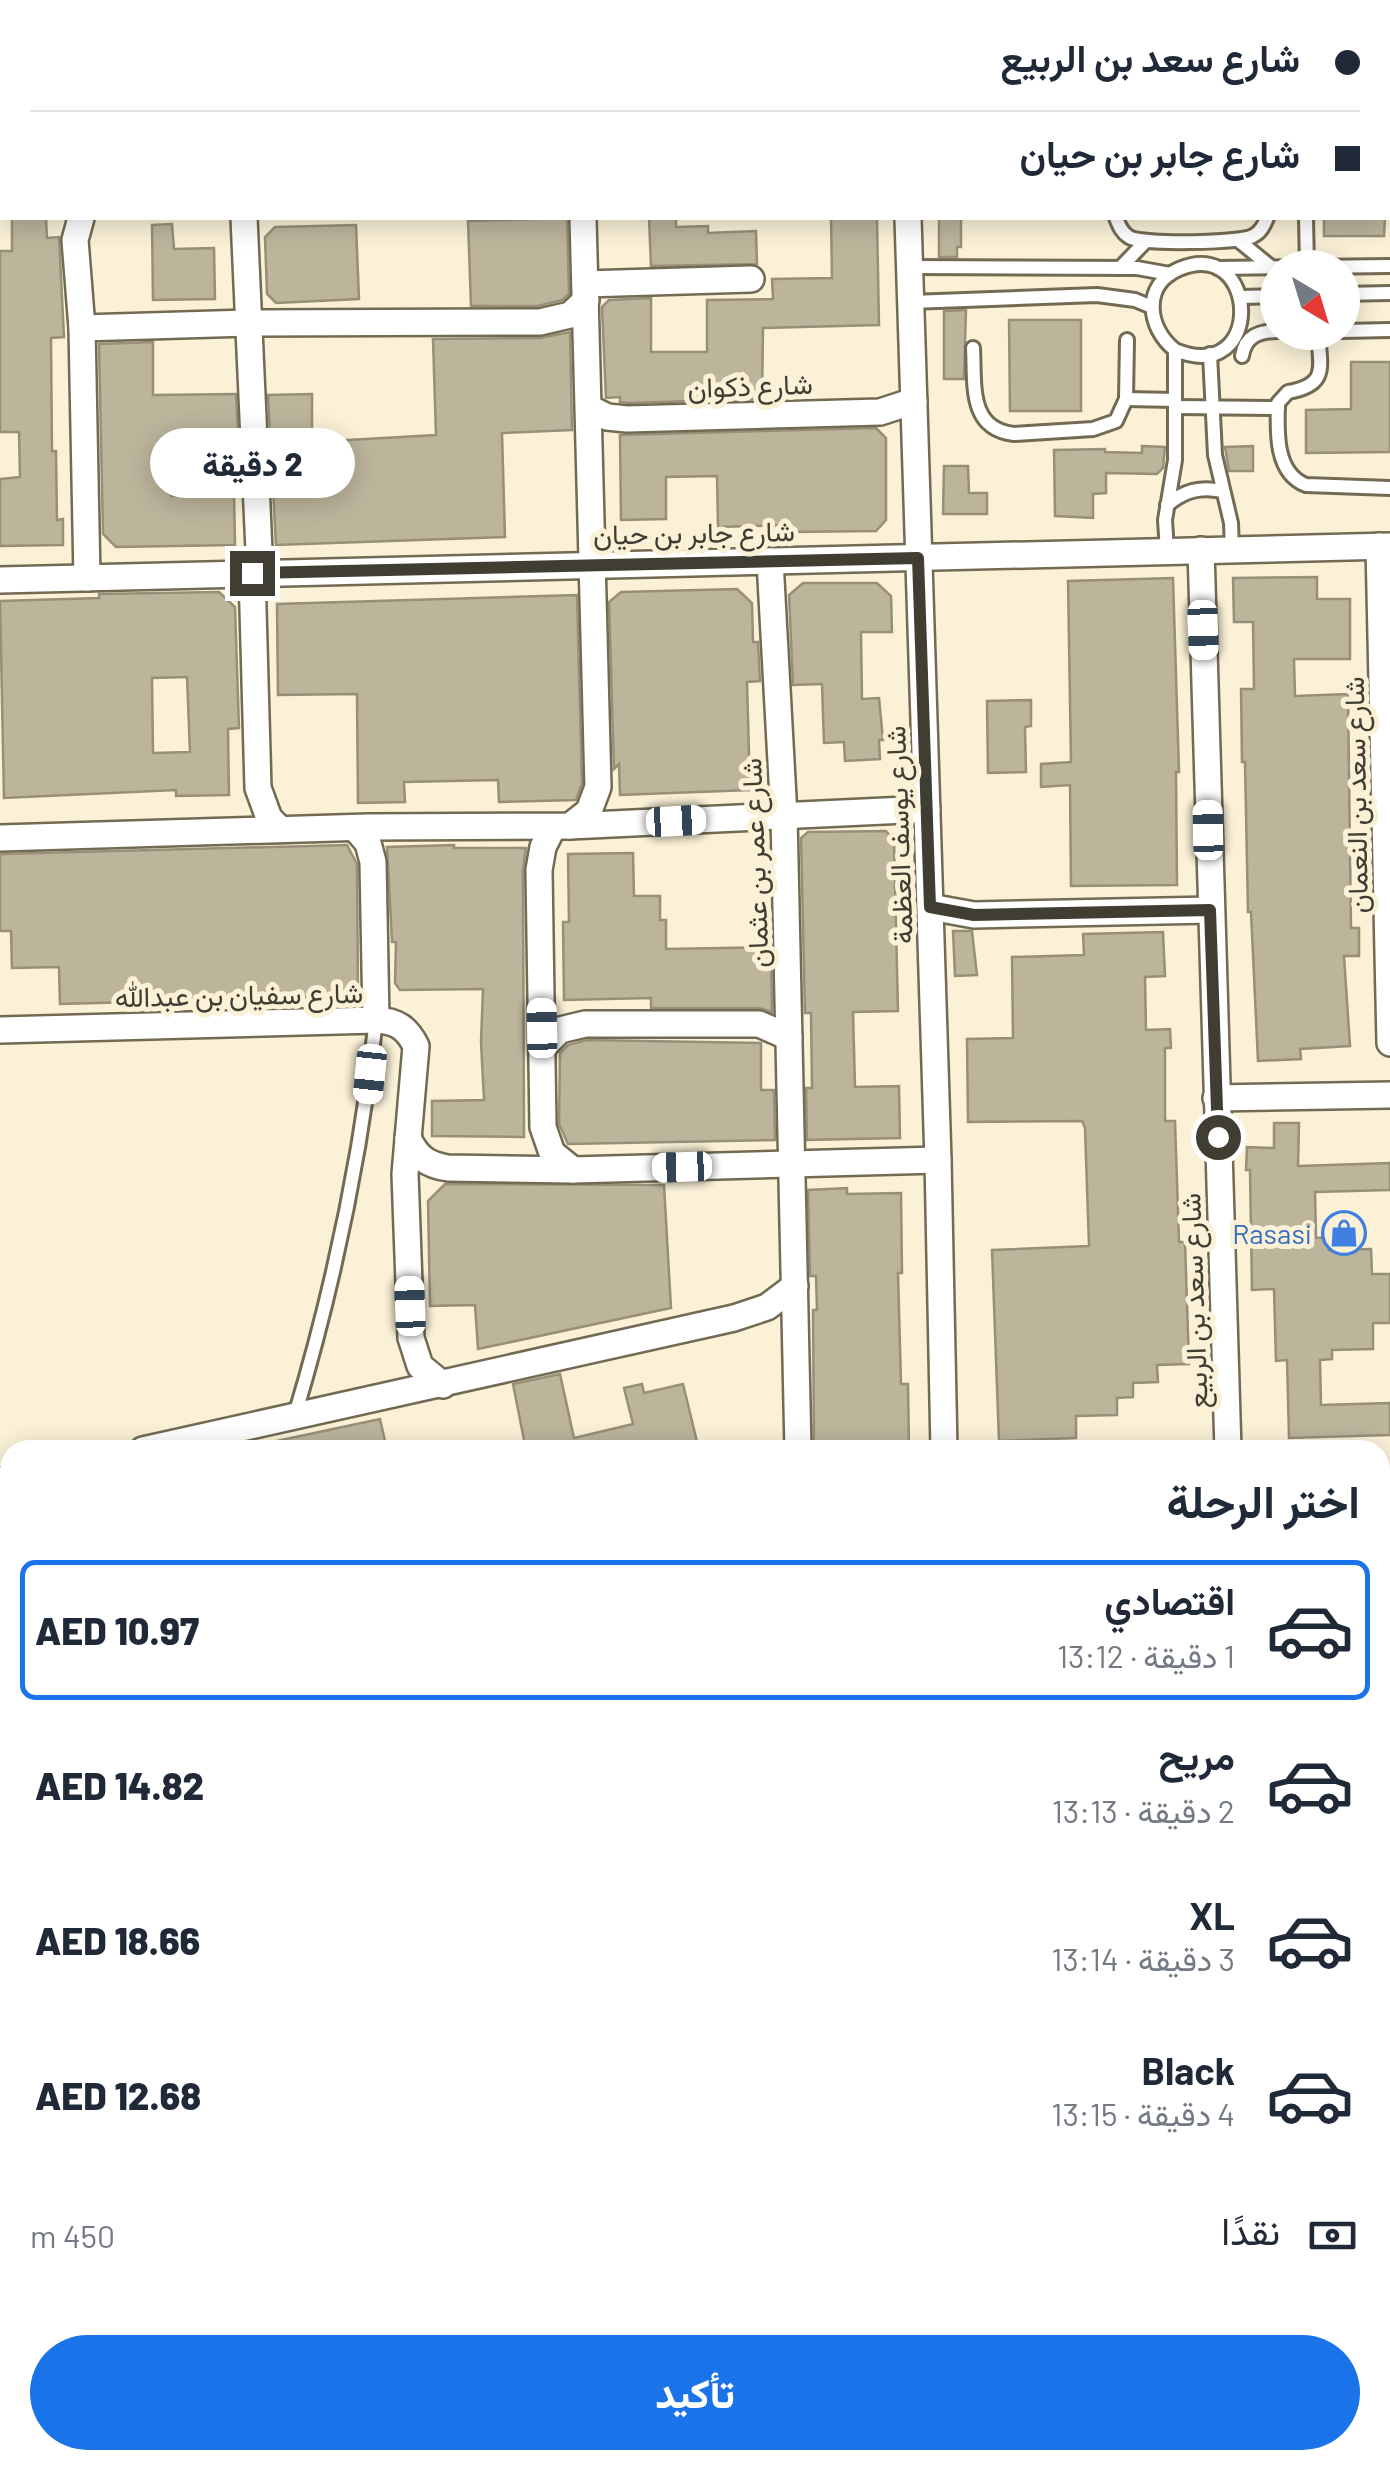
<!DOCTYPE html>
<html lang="ar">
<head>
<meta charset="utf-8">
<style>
  body { margin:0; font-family:Barlow,Vazirmatn,sans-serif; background:#f6f6f7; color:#1f2937; direction:rtl; height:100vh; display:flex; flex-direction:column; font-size:38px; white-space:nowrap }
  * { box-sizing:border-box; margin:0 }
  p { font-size:32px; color:#747a83 }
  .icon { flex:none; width:55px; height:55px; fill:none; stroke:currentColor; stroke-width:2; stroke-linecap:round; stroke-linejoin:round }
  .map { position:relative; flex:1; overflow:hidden; direction:ltr }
  .drawer { position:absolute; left:0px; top:1440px; width:1390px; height:1030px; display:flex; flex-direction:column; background:#fff; border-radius:30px 30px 0 0; box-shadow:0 5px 25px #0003; direction:rtl }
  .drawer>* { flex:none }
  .banner { position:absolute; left:0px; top:0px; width:1390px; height:220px; box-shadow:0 5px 25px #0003; direction:rtl; display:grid; align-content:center; height:220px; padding:0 30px; background:#fff }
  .needle { width:65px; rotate:142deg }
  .fabs { position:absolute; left:1260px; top:250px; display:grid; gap:20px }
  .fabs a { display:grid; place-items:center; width:100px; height:100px; border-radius:50%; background:#fff; box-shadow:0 5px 25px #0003; font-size:50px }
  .end { position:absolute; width:45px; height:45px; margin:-22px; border:12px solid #403d33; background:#fff; box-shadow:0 0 0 5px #fff }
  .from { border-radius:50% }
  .bubble { position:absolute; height:70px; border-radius:35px; background:#fff; box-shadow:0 5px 25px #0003; font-size:32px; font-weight:800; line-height:70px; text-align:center; direction:rtl }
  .car { position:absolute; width:30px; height:60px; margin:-30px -15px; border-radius:12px; box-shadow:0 0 8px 2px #0007; background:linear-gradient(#fff 24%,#345 0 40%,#fff 0 76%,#345 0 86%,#fff 0) }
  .banner b { display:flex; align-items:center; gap:35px; height:95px; font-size:38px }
  .banner b+b { border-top:2px solid #e0e1e3 }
  .banner i { width:25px; height:25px; background:#1f2937 }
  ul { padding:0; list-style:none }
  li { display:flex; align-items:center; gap:30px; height:140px; margin:0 20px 15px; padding:0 10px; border:5px solid transparent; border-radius:15px }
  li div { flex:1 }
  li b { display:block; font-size:38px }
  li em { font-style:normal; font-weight:800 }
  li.active { border-color:#1a73e8 }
  li>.icon { width:90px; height:90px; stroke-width:1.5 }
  h2 { padding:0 30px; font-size:45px; line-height:120px }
  .pay { display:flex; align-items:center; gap:25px; height:110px; padding:0 30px; font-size:38px }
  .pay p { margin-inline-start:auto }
  .button { display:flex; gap:20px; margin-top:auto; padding:20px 30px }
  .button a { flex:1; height:115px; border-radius:60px; background:#1a73e8; color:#fff; font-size:40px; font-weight:800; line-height:115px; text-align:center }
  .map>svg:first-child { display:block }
</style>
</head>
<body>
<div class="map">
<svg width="1390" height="2470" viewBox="0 0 1390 2470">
  <rect width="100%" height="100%" fill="#faf1d7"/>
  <!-- building -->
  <g fill="#bcb49b" stroke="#978f77" stroke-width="2.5" fill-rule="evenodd">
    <polygon points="12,218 46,218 47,238 59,237 64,337 51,338 52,451 56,451 57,520 63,519 63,545 0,546 0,479 20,477 19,432 0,432 0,251 12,251"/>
    <polygon points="567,218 569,294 562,300 538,306 471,306 468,221"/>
    <polygon points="649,218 676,218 676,227 708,226 708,233 756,231 757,264 651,266"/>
    <polygon points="831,218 877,218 879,325 763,328 762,399 628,403 620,402 620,397 606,398 602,307 609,300 651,298 651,352 707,352 707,300 773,299 772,279 832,278"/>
    <polygon points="939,218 961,218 961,247 957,247 957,257 939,257"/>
    <polygon points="1324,218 1385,218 1384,236 1324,236"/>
    <polygon points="172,224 174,249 214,248 215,299 153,300 152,225"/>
    <polygon points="356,225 359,299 276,303 267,294 265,237 275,227"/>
    <polygon points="966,310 964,379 944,379 944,311"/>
    <polygon points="1009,320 1081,320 1081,411 1010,411"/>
    <polygon points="570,332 572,430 502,433 505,537 276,545 268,395 312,394 312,442 436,435 433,339 540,338"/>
    <polygon points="153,342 153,395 236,394 238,436 170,436 171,496 234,494 235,545 116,547 103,534 99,344"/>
    <polygon points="1351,362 1390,362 1390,452 1306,453 1306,410 1351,409"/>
    <polygon points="876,428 886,438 886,520 876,531 790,532 790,525 718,527 717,476 666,477 666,519 621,520 620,435"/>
    <polygon points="1142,446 1165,447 1163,468 1157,474 1106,473 1106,493 1093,494 1093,518 1055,516 1054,450 1105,449 1105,452 1142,453"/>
    <polygon points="1253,446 1253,471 1229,471 1225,447"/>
    <polygon points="944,466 968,466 969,493 987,493 987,514 943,514"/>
    <polygon points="1317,577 1317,599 1350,599 1350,659 1294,659 1295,696 1348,694 1351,928 1359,928 1359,956 1344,956 1350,1046 1300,1049 1301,1059 1258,1061 1251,912 1248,912 1245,762 1242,762 1241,689 1254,689 1253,622 1234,622 1233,578"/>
    <polygon points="1173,578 1179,772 1176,772 1177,885 1071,886 1070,785 1041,787 1041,764 1071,762 1068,581"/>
    <polygon points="803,583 877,583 891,596 892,632 861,632 862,699 879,698 883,740 879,740 880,759 845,761 844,742 824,743 822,684 793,685 789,595"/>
    <polygon points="737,589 752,603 753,642 758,642 760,681 747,682 750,790 620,795 619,764 614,769 609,602 621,592"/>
    <path d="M219,592L235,607L239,728L228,729L229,795L176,796V790L4,798L0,601L99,598V594ZM187,677L190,752L153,753L152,678Z"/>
    <polygon points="577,595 582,784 576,800 499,802 498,780 404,782 405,802 358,803 357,694 278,695 277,604"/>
    <polygon points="1031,700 1031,726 1025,727 1026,772 988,773 987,701"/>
    <polygon points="886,831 894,841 898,1011 853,1012 855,1087 899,1086 900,1138 807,1140 806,1088 812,1088 811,1013 805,1013 801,838 808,832"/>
    <polygon points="347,845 357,864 358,996 60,1004 59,967 12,968 11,931 0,931 0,854"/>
    <polygon points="454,845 454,848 526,848 523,870 524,1137 432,1136 432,1101 484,1100 481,1042 483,989 400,990 395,983 396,942 392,942 387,847"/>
    <polygon points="633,853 634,896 660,896 660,920 666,920 666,949 771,947 772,1012 759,1008 651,1008 651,998 564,1000 563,922 569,922 568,854"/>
    <polygon points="953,931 972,931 977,975 955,976"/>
    <polygon points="1163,932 1165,976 1145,977 1146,1030 1170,1029 1171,1048 1165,1048 1165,1121 1175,1121 1179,1242 1185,1242 1189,1364 1157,1365 1158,1382 1133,1383 1133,1397 1117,1398 1117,1415 1076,1416 1076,1438 999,1441 992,1250 1089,1246 1085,1128 1082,1121 968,1122 967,1039 1013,1038 1012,957 1084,955 1083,934"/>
    <polygon points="587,1040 761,1043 761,1090 774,1090 775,1140 568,1144 559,1124 560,1053 568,1045"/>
    <polygon points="1274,1123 1299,1123 1298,1166 1390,1163 1390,1190 1315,1192 1316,1238 1329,1237 1329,1250 1371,1249 1372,1274 1390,1274 1390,1323 1373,1323 1373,1349 1332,1350 1332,1359 1320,1360 1321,1405 1390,1403 1390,1435 1289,1438 1287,1360 1276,1361 1274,1289 1252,1290 1250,1170 1246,1170 1247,1147 1274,1148"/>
    <polygon points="445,1184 664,1185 671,1308 478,1349 475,1305 430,1306 428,1201"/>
    <polygon points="847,1188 847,1194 901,1193 902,1273 898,1273 901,1384 908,1384 909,1450 814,1450 813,1310 817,1310 816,1276 810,1276 808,1190"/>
    <polygon points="560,1374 574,1438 633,1424 624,1388 642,1384 644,1393 683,1384 699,1450 526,1450 513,1384"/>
    <polygon points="380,1419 387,1450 273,1450 272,1442"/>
  </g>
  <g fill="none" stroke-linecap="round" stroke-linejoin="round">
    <!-- lane casing -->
    <g stroke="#726a53" stroke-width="18">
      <g id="lane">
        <polyline points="1388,29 1390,29"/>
        <polyline points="1388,155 1390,155"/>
        <path d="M1116,218C1119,225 1121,232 1129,237C1141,245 1241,243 1253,236C1261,232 1264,225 1267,218"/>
        <polyline points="1306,218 1307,267"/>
        <polyline points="1238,240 1271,267"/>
        <polyline points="910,267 1137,268 1170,274"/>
        <polyline points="1120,268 1146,241"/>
        <polyline points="1218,268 1390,266"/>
        <polyline points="1342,294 1390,293"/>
        <polyline points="1241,297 1278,296"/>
        <polyline points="911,302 1097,295 1135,300 1152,307"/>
        <polyline points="1342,331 1390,330"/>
        <path d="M1318,332C1320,367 1329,385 1288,392L1278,403C1277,432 1275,473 1306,485L1390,488"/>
        <path d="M973,348C975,384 968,429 1014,434L1093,429L1116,421L1126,399L1127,340"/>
        <polyline points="1210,354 1215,455 1231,523 1232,550"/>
        <path d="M1242,356C1245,336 1259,331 1278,331"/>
        <polyline points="1126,399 1175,400"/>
        <polyline points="1175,407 1278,408"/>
        <path d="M1167,505C1184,491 1200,486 1222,491"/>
        <path d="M1167,551L1165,520L1175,460V350C1147,328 1142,285 1179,269C1259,235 1266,387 1175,350"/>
        <path d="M295,1415C334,1285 361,1155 376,1020"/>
        <polyline points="1380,1581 1390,1579"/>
        <polyline points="1380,1849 1390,1848"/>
        <polyline points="0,1940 10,1937"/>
        <polyline points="1380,1942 1390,1934"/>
        <polyline points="1380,2108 1390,2116"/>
        <polyline points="0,2158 10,2156"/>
        <polyline points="1380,2188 1390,2188"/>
        <polyline points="1380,2262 1390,2262"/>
        <polyline points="1380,2352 1390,2352"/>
        <polyline points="1380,2398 1390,2398"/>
        <polyline points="1380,2421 1390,2419"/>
        <polyline points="1380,2458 1390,2468"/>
        <polyline points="1247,2460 1247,2470"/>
        <polyline points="1364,2460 1367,2470"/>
        <polyline points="1091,2470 1091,2460"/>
        <polyline points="1202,2470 1202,2460"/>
        <polyline points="1294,2470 1294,2460"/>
        <polyline points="1339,2470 1340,2460"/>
      </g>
    </g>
    <!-- street casing -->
    <g stroke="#726a53" stroke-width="30">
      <g id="street">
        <polyline points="1034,0 1034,2"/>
        <polyline points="1388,4 1390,4"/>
        <polyline points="0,15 2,15"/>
        <polyline points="81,218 75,240 82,328 87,578"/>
        <polyline points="244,218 260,573"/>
        <polyline points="908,218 938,1160 944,1450"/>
        <polyline points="585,284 751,279"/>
        <polyline points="82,328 248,323 540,322 570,315 586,300"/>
        <polyline points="589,408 607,417 627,419 880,412 914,401"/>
        <polyline points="1379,546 1390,1043"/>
        <polyline points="1201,550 1228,1450"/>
        <polyline points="770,561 784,816 798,1450"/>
        <polyline points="252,573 258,788 269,818 280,829"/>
        <polyline points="0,580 1390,546"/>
        <polyline points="570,826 589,811 598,787 583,218"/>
        <polyline points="553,827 543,847 539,870 543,1127 552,1153 573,1170"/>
        <polyline points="355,828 368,843 373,862 376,1020"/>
        <polyline points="0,838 368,827 570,826 927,809"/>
        <polyline points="930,907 974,915 1211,910"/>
        <path d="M0,1030L376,1020C397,1021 407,1028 416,1046L405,1174L411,1338L420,1366L443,1385"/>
        <polyline points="542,1048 560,1030 585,1024 759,1024 789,1037"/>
        <polyline points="1216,1098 1390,1095"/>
        <path d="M408,1138C417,1157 427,1165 448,1168L573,1170L938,1160"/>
        <polyline points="143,1450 734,1318 767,1307 795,1286"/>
        <polyline points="0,1481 10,1479"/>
        <polyline points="0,1618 10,1661"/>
        <polyline points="0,2350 10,2350"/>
        <polyline points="33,2470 33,2460"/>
        <polyline points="145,2470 145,2460"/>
        <polyline points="572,2470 572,2460"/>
        <polyline points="1038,2470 1039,2460"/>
      </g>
    </g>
    <!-- secondary casing -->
    <g stroke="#726a53" stroke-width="40">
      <g id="secondary">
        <polyline points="1380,1513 1390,1509"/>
        <polyline points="1380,1555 1390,1552"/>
        <polyline points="0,1833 10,1831"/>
        <polyline points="0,1873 10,1870"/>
      </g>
    </g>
    <!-- lane -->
    <use href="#lane" stroke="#fff" stroke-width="12"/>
    <!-- street -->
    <use href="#street" stroke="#fff" stroke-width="25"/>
    <!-- secondary -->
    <use href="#secondary" stroke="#fff" stroke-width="35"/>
  </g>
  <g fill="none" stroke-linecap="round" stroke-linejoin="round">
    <!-- route -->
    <polyline stroke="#403d33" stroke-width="12" points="252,573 918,558 930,907 974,915 1210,910 1218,1137"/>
  </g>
  <!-- icons -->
  <defs>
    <g id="shop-ring" transform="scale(2.25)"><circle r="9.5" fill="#faf1d7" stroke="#3f7fe0" stroke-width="1.5"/><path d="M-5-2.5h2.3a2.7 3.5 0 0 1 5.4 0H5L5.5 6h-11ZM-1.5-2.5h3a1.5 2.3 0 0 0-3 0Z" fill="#3f7fe0"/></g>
  </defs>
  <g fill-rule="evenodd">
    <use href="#shop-ring" x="1344" y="1233"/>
  </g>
  <g text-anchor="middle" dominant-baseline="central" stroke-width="10" stroke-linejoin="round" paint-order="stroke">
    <!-- street labels -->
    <g font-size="28" fill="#403d33" stroke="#faf1d7">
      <text transform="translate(750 385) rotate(-2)">شارع ذكوان</text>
      <text transform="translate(694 532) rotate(-1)">شارع جابر بن حيان</text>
      <text transform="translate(1355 795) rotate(-91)">شارع سعد بن النعمان</text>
      <text transform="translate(898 835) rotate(-92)">شارع يوسف العظمة</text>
      <text transform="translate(754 863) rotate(-92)">شارع عمر بن عثمان</text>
      <text transform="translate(239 994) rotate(-1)">شارع سفيان بن عبدالله</text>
      <text transform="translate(1193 1301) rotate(-92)">شارع سعد بن الربيع</text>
    </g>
    <!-- shop labels -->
    <g font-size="28" fill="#366cbe" stroke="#faf1d7" text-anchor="end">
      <text x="1312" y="1233">Rasasi</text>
    </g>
  </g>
</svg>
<div class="fabs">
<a><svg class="needle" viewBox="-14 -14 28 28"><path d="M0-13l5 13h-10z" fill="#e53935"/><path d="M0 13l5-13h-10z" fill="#747a83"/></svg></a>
</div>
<i class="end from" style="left:1218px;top:1137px"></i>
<i class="end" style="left:252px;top:573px"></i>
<div class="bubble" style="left:150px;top:428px;width:205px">2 دقيقة</div>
<i class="car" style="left:1203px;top:630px;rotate:178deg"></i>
<i class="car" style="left:676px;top:821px;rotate:87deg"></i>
<i class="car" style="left:1208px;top:830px;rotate:359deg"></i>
<i class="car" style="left:542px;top:1028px;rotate:359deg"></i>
<i class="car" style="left:370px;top:1074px;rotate:186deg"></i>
<i class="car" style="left:682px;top:1167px;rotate:268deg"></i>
<i class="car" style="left:410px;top:1306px;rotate:358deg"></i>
<div class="banner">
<b><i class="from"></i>شارع سعد بن الربيع</b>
<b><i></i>شارع جابر بن حيان</b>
</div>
<section class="drawer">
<h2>اختر الرحلة</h2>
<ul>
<li class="active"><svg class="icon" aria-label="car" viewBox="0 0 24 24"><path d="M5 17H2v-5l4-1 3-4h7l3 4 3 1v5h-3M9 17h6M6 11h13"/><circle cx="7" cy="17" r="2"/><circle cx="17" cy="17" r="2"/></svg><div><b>اقتصادي</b><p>1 دقيقة · 13:12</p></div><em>AED 10.97</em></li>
<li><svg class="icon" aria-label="car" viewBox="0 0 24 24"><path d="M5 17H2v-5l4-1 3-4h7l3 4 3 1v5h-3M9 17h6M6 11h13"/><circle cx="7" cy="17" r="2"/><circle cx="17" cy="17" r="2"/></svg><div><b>مريح</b><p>2 دقيقة · 13:13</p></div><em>AED 14.82</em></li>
<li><svg class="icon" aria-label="car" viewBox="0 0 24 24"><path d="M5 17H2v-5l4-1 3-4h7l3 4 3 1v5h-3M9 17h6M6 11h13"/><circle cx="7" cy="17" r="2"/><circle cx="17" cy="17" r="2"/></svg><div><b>XL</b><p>3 دقيقة · 13:14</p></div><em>AED 18.66</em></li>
<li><svg class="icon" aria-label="car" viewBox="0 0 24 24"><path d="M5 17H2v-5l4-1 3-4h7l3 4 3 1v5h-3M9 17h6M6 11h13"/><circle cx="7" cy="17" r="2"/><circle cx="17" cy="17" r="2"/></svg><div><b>Black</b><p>4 دقيقة · 13:15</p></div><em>AED 12.68</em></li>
</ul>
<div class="pay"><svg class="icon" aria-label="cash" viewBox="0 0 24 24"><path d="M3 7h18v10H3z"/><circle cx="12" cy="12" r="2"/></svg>نقدًا<p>450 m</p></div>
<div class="button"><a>تأكيد</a></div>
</section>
</div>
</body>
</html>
